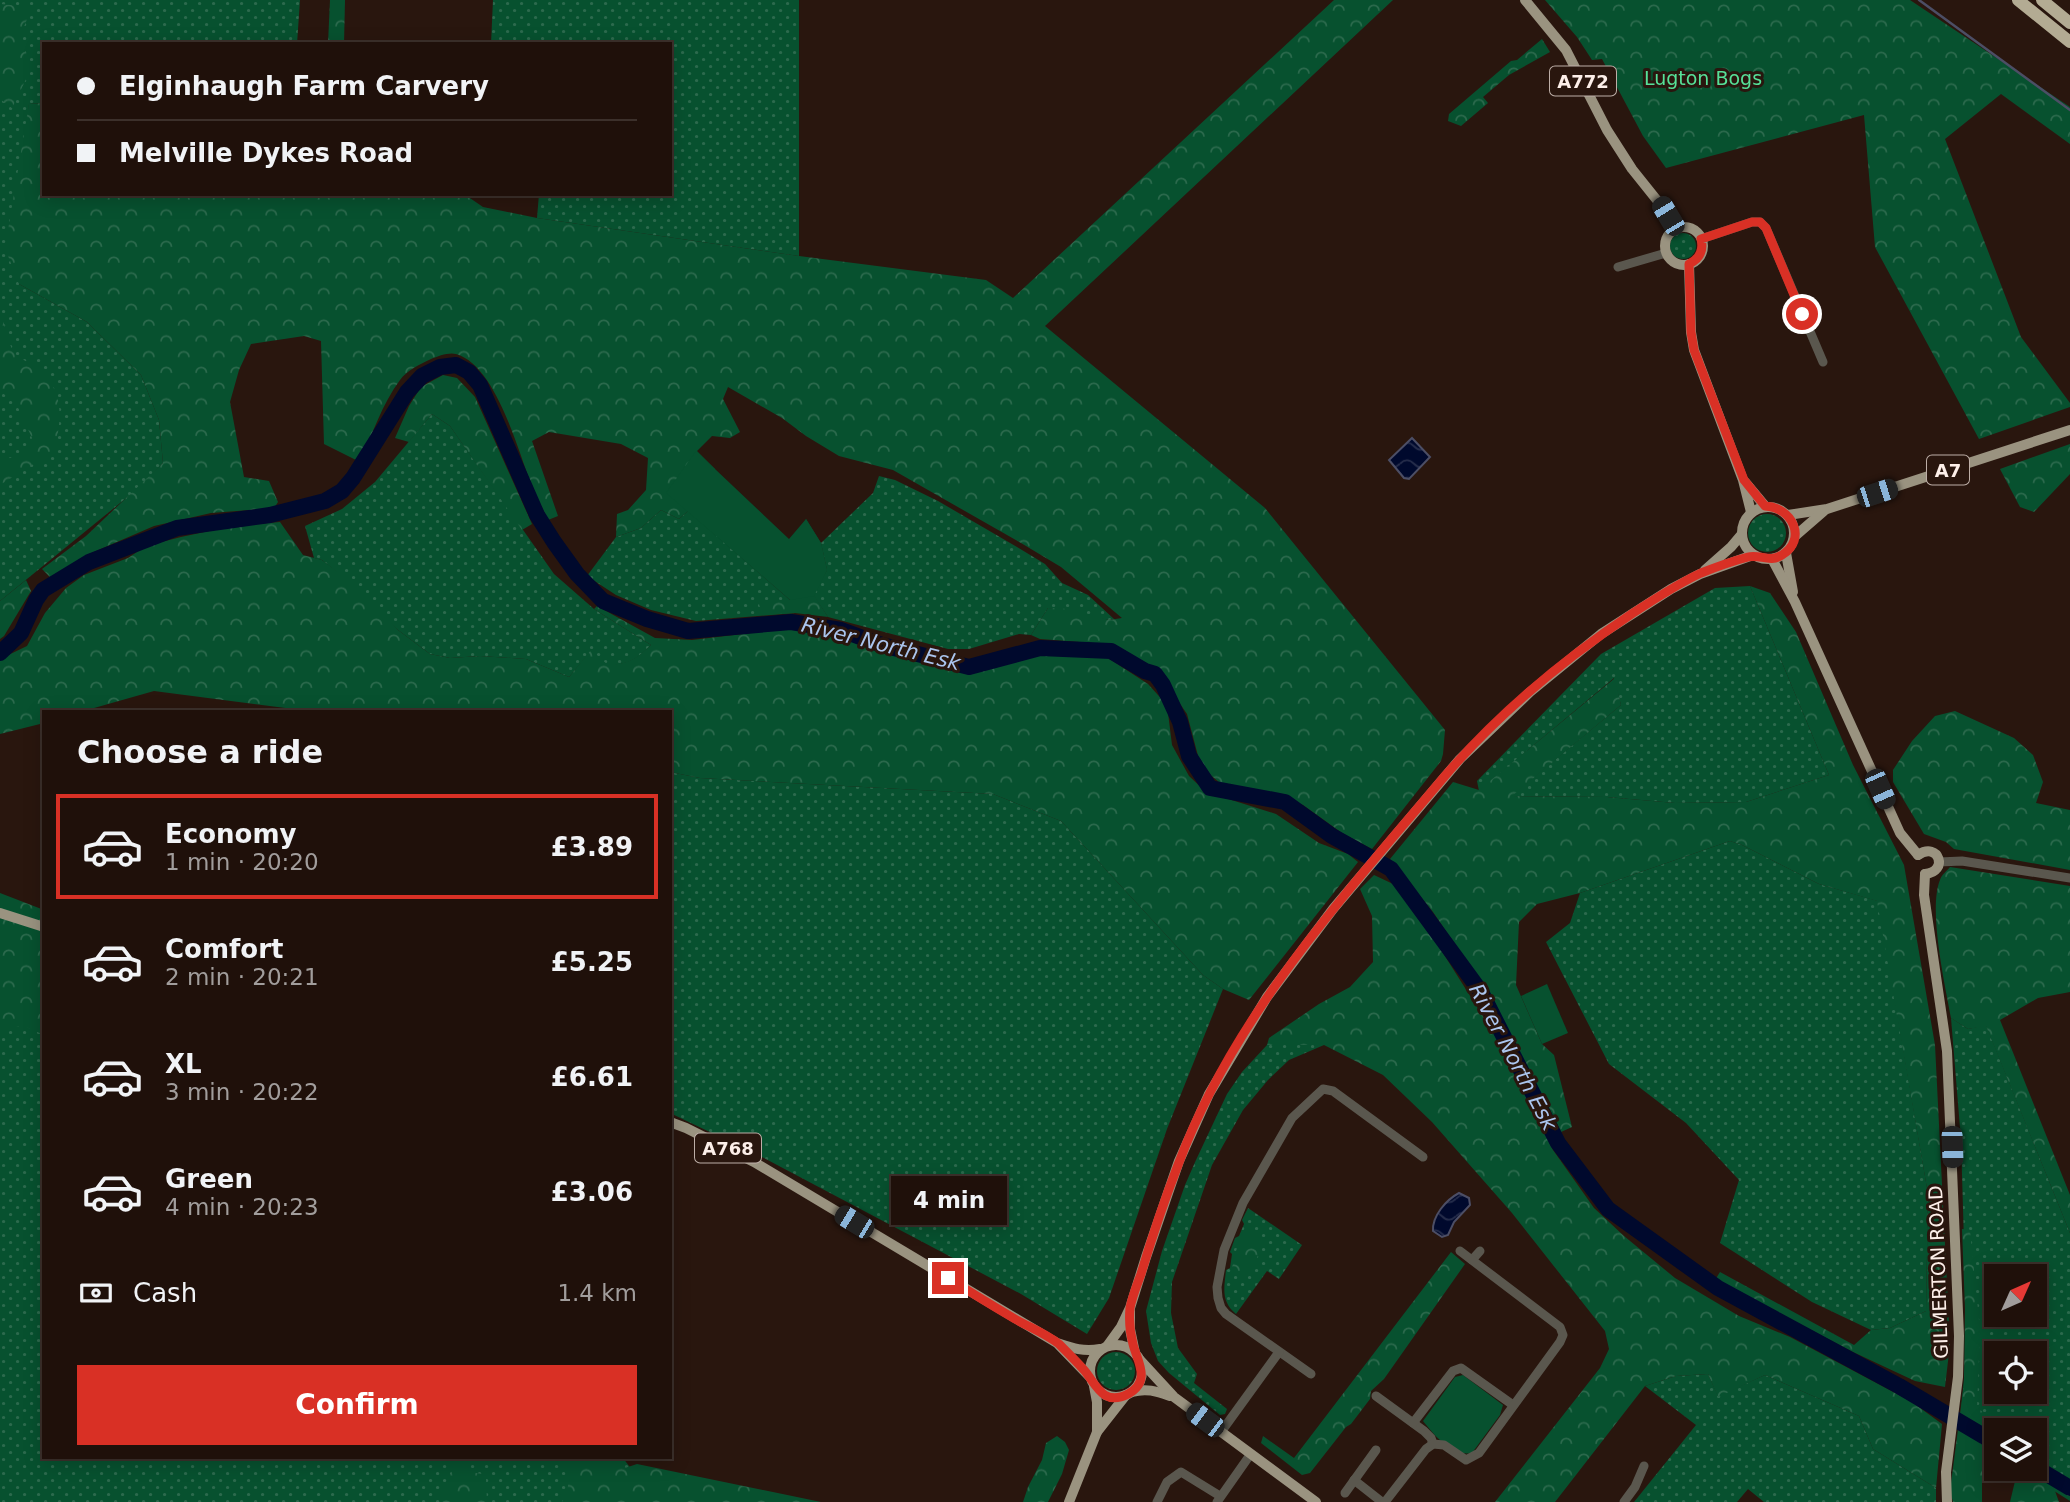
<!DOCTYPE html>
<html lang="en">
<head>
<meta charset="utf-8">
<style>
  body { margin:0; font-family:"DejaVu Sans",sans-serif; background:#271913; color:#f1f3f6; height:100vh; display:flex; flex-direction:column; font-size:26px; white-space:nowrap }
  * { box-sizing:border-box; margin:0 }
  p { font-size:23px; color:#a19d9c }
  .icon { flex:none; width:38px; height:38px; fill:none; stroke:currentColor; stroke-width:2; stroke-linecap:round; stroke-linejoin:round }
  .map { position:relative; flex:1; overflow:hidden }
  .drawer { position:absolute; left:42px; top:710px; width:630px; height:749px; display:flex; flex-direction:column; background:#1f100a; border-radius:0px; box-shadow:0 4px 18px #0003,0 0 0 2px #3c302b }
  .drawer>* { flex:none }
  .hud { position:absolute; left:42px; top:42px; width:630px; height:154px; border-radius:0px; box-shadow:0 4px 18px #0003,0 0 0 2px #3c302b; display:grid; align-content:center; height:154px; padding:0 35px; background:#1f100a }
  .needle { width:46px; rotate:45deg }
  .buttons { position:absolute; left:1984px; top:1264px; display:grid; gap:14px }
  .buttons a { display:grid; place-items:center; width:63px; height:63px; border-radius:0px; background:#1f100a; box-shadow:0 4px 18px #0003,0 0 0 2px #3c302b; font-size:35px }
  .end { position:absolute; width:32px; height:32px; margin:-16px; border:9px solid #d93025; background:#fff; box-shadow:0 0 0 4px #fff }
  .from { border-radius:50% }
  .bubble { position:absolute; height:49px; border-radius:0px; background:#1f100a; box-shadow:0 4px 18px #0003,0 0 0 2px #3c302b; font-size:23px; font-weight:600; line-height:49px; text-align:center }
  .car { position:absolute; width:21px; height:42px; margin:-21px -10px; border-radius:9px; box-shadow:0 0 5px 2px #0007; background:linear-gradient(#222 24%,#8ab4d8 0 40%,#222 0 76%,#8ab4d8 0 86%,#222 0) }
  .hud b { display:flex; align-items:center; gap:24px; height:66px; font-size:26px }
  .hud b+b { border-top:2px solid #3c302b }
  .hud i { width:18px; height:18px; background:#f1f3f6 }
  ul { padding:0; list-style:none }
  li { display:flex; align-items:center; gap:21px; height:105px; margin:0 14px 10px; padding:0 21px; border:4px solid transparent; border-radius:0px }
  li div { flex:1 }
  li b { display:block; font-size:26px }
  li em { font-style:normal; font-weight:600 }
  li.selected { border-color:#d93025 }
  li>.icon { width:63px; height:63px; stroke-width:1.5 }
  h2 { padding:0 35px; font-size:32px; line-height:84px }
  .pay { display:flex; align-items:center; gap:18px; height:77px; padding:0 35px; font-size:26px }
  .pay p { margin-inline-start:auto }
  .button { display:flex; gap:14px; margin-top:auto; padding:14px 35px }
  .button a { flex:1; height:80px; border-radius:0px; background:#d93025; color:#fff; font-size:28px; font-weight:600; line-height:80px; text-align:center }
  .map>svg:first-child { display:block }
</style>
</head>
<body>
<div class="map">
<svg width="2070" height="1502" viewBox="0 0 2070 1502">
  <defs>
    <pattern id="grass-dots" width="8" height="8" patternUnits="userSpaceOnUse" patternTransform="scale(1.75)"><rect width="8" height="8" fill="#07512f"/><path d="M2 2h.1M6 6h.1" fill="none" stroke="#2c6a4d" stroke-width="1.8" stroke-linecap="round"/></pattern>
    <pattern id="forest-crowns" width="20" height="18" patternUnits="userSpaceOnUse" patternTransform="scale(1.75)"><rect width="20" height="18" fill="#07512f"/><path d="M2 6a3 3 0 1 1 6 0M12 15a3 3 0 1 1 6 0" fill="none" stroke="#2c6a4d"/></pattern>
    <pattern id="water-waves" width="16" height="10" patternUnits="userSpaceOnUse" patternTransform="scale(1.75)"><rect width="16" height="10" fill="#00092d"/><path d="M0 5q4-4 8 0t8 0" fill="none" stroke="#262d4b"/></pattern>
  </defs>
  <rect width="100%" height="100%" fill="#29160e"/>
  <!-- grass -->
  <g fill="url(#grass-dots)" fill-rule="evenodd">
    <polygon points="0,0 300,0 297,44 44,44 44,103 29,104 19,284 87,322 141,375 159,420 163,463 141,486 0,601"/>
    <polygon points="493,0 799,0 799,256 537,218 539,194 670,194 670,44 491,44"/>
    <circle cx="1683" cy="246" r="13"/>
    <path d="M432,414L450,426L554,574L594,609L651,645C637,659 629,664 608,666L591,651L569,677L526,659L480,656L450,658L430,654L398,630L337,572L322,560L314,558L305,526L342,509L375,482Z"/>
    <polygon points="879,476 895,480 938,501 1017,547 1045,564 1062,583 1088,595 1114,619 1109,620 1048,608 1031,635 1019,634 969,649 948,649 828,617 814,596 795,613 696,621 651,610 616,595 587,576 616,537 641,528 661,510 679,519 688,511 790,600 815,591 827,570 821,543 873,493"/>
    <circle cx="1767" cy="533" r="19"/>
    <polygon points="1750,586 1829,775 1746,802 1675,803 1607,797 1511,796 1621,705 1614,678 1479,791 1477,781 1601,654 1715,588"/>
    <polygon points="670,772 700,778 993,794 1061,821 1203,975 1223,989 1167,1129 1109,1298 1087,1334 1021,1294 760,1156 670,1113"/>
    <polygon points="1730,841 1742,845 1819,884 1878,901 1928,1194 1926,1311 1890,1328 1871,1330 1812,1302 1720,1243 1739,1180 1686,1123 1609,1064 1546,942 1570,923 1580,893"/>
    <polygon points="0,1015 44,1030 44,1458 623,1458 632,1470 787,1502 0,1502"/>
    <path d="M1951,1018L1968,1029L1986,1025L2070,1233V1501L2018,1468H2035V1430H1997L1959,1434L1967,1345L1961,1140ZM1997,1276H2035V1314H1997ZM1997,1353H2035V1391H1997Z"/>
    <polygon points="1267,1045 1324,1045 1289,1060 1268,1080 1243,1110 1212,1165 1172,1282 1171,1313 1178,1348 1197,1374 1194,1383 1227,1409 1225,1414 1220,1415 1169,1373 1158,1361 1151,1343 1146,1311 1162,1251 1185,1185 1196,1160 1227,1094 1242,1072"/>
    <path d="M1248,1208L1302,1245L1279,1279L1267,1271L1236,1314C1221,1301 1224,1289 1226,1270L1230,1268L1232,1254L1230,1252L1235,1238L1239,1236L1244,1224L1242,1220Z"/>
    <circle cx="1116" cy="1371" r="19"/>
    <polygon points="1708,1374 1718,1396 1765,1375 1859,1416 1873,1449 1936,1488 1936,1502 1764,1502 1748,1489 1737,1502 1634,1502 1696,1425 1645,1386 1676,1376"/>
  </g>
  <!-- forest -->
  <g fill="url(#forest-crowns)">
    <polygon points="330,0 345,0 344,44 328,44"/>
    <path d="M1334,0H1393L1045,326L1265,508L1445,730L1443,754L1441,761L1372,849L1342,833L1303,805L1274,796L1226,788L1201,767L1187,714L1157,670L1146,665L1126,651L1107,644L1040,639L1031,635L1048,608L1069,609L1109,620L1122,618L1061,567L1021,543L893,470L839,456L806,436L782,418L728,387L723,399L740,432L730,438L712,436L697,451L715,469L688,511L679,519L661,510L641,528L616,537L617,514L628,510L646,490L648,458L621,444L549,432L532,441L558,516L548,520C542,507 535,494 530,481C517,447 495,365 456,354C449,352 438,356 431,359C420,364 406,371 400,380C382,404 372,435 360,462L324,444L321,341L304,336L251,344L239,370L230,402L244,477L269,481L278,502L274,508L211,513L154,526L89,554L51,578L42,569L86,536L163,463L159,420L141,375L87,322L19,284L5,248L29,104L44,103V194H464L483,207L537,218L799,256L986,280L1013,298Z"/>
    <polygon points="1545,0 1910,0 2070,107 2070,144 2001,94 1945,139 2021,337 2070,403 2070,407 1979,439 1875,247 1864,115 1666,168 1643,136 1602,59 1592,60 1577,37"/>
    <polygon points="0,4 22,6 30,12 19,39 28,57 30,71 12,108 0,99"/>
    <polygon points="1542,39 1550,52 1509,75 1483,97 1488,103 1461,126 1448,121 1449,114 1511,61 1517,60"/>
    <path d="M0,312C4,321 9,347 15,354C21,360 32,363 38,369C65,390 62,421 54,451L0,485V461C16,457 23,452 32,438L16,403L0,391Z"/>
    <polygon points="443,375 457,378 475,397 532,524 522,530 450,426 432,414 409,442 395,438 409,406 421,387"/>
    <polygon points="2070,444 2070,474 2034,512 2020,507 2000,469"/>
    <polygon points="806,519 821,543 827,570 814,595 828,617 795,613 762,615 759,604 790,600"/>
    <path d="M280,522L303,555L322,560L362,590L398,630L430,654L450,658L480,656L526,659L569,677L591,650L608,665C628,664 636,659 651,645L594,609L597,606L655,638L692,640L794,628L837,634L916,660L970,672L1010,663L1041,652H1078L1108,658L1148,684L1167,705L1172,745L1189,776L1206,792L1276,814L1319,843L1348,854L1358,862L1249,1000L1223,989L1203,975L1061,821L993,794L700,778L670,772V712H317L154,691L80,712H44V723L0,734V659L27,646L45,613L66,588L84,575L128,558L146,546L181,537L233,526Z"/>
    <polygon points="26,580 31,591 4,636 0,639 0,601"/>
    <polygon points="1750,586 1770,593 1796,632 1853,765 1904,865 1935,1045 1950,1344 1945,1387 1915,1381 1853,1352 1715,1280 1720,1272 1854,1345 1871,1330 1890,1328 1926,1311 1928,1194 1877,901 1819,884 1742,845 1730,841 1580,893 1537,904 1519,922 1516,985 1542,1044 1554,1055 1572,1127 1561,1132 1487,992 1433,912 1390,859 1453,782 1479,790 1615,678 1621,705 1512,796 1607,797 1675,803 1746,802 1829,775"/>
    <polygon points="1955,711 2014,738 2033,755 2043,782 2036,803 2070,810 2070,870 1954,849 1946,842 1924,834 1893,782 1893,770 1912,741 1935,716"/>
    <path d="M1950,867L2070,886V992L2038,998L2000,1020L2070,1195V1233L1986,1026L1968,1029L1951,1018C1945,985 1928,909 1940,880C1941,875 1947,871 1950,867Z"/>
    <polygon points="1374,875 1393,884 1419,915 1501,1045 1553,1150 1594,1208 1624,1236 1675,1278 1739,1316 1790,1337 1912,1402 1942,1424 1936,1488 1873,1449 1859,1416 1765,1375 1718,1397 1708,1374 1676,1376 1645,1386 1555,1502 1495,1502 1600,1368 1609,1349 1605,1331 1512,1213 1432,1122 1383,1075 1324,1045 1267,1045 1269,1038 1319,1004 1350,987 1373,962 1372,916 1360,889"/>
    <polygon points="0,893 44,910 44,1035 24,1026 0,1029"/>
    <polygon points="1962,1229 1970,1230 1980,1330 1977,1408 2010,1430 1997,1430 1997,1462 1982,1460 1982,1502 1953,1502 1950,1491 1964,1383 1965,1309"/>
    <polygon points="1243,1231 1248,1231 1258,1237 1261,1246 1252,1273 1244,1277 1236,1275 1232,1268 1235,1254"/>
    <polygon points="1451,1252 1465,1264 1384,1379 1371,1391 1370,1399 1351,1424 1346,1427 1310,1473 1302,1475 1261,1443 1263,1436 1294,1458"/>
    <polygon points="1057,1436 1065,1442 1069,1450 1062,1474 1048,1502 1023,1502 1028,1487 1042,1460 1046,1443"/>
    <polygon points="2035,1447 2040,1450 2059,1502 2010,1502 2016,1477 2014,1468 2035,1468"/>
    <path d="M553,1458H618L625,1468L637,1464L821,1502H562C573,1485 569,1470 553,1458Z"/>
    <path d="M457,1463L470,1472L482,1474L486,1478L487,1502H441C442,1492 451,1471 457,1463Z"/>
  </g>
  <!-- garden -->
  <g fill="#07512f">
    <polygon points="696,451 789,539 806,519 821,543 827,570 814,596 790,600 666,493"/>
    <polygon points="1547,984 1568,1033 1542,1044 1521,996"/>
    <path d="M1463,1375L1503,1405L1500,1415L1472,1453C1452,1457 1434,1435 1423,1421L1455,1377Z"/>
  </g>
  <!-- water -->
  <g fill="url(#water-waves)" stroke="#4c4e65" stroke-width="2">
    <polygon points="1412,438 1430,457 1409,479 1404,478 1389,460"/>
    <path d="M1459,1193L1469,1198L1470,1205L1454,1222L1448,1235L1442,1237L1433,1231C1432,1216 1446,1200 1459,1193Z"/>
  </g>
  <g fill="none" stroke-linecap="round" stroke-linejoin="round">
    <!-- stream -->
    <polyline stroke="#4c4e65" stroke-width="2.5" points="1919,0 2070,110"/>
    <!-- river -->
    <g stroke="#00092d" stroke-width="16">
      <polyline points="0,653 21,633 36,600 43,590 89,562 177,528 270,515 325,501 342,491 353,478 407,392 422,376 440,367 456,365 469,372 480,385 537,515 554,542 577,574 603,601 647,619 688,631 791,622 841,630 882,645 969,667 1040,648 1111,651 1145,671 1155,674 1163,685 1180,722 1189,756 1210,788 1285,802 1332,836 1391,869 1481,992 1558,1143 1608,1209 1718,1288 1899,1386 1997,1444"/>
      <polyline points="2035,1467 2070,1488"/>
    </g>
    <!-- minor -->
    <g stroke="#5a574e" stroke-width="9">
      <polyline points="1701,239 1752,222 1760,222 1766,228 1823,362"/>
      <polyline points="1618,267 1666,253"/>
      <polyline points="1939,862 1962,861 2070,878"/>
      <polyline points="1472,1260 1480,1251"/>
      <polyline points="1311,1374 1226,1314 1221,1308 1218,1298 1217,1287 1224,1250 1243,1203 1292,1118 1323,1089 1333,1091 1423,1157"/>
      <polyline points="1376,1396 1424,1431 1431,1438 1433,1444"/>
      <polyline points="1413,1423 1453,1371 1461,1368 1513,1405"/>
      <polyline points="1221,1432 1279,1352"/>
      <polyline points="1354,1480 1382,1502"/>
      <polyline points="1345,1493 1376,1450"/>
      <polyline points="1157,1502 1167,1482 1181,1472 1220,1496"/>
      <polyline points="1217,1502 1250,1455"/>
      <polyline points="1385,1502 1426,1449 1433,1444 1444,1445 1466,1460 1479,1453 1560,1342 1563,1335 1560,1327 1460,1251"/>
      <polyline points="1624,1502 1635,1487 1644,1466"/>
    </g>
    <!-- major -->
    <g stroke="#9a9380" stroke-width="10">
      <polyline points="1525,0 1566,50 1607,130 1632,169 1660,204 1675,229"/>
      <circle cx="1684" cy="246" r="19"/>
      <polyline points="1689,264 1691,332 1694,350 1743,480 1751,512"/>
      <polyline points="1745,482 1765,506"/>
      <circle cx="1768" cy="533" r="26"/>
      <polyline points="1788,515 1827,509 2070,430"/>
      <polyline points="1794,537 1824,511"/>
      <polyline points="1786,553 1793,592"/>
      <polyline points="1772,559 1795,602 1900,833 1918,855"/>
      <polyline points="1705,570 1731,547 1742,534"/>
      <path d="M1918,855C1939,841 1949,872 1925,874"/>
      <polyline points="1925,874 1924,895 1947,1051 1959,1336 1958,1377 1946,1472 1947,1502"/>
      <polyline points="0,913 44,927"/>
      <path d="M670,1122L686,1128L754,1162L1057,1343C1072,1348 1083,1352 1100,1349"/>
      <polyline points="1130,1311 1130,1329 1135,1353"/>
      <circle cx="1116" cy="1371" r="26"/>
      <polyline points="1059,1345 1090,1377"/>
      <polyline points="1108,1345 1121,1327 1130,1308 1146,1257 1179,1161 1209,1094 1267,997 1333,909 1460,759 1530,692 1601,634 1671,589 1700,574 1753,555"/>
      <polyline points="1139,1359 1174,1397 1316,1502"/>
      <polyline points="1094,1386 1097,1402 1097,1432"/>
      <path d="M1132,1392C1146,1388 1156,1391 1170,1396"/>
      <polyline points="1069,1502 1097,1432 1126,1395"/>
    </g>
    <!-- highway -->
    <g stroke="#b3ab93" stroke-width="12">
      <polyline points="2018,0 2070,42"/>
      <polyline points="2042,0 2070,23"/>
    </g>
  </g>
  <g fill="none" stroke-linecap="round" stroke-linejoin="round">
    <!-- route -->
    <path stroke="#d93025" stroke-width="9" d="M948,1278C970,1292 993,1306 1015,1319C1029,1327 1046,1334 1059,1344C1067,1352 1076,1361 1084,1370C1096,1384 1103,1407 1128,1394C1152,1381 1137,1361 1133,1344C1130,1333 1129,1319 1130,1308C1132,1297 1137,1285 1141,1274C1152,1237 1164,1201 1178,1165C1233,1016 1343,897 1444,777C1498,714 1564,659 1633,613C1655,599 1677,584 1701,573C1716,567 1733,561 1748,557C1760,554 1770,563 1782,555C1808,539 1792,507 1765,506L1744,480L1694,350L1691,332L1689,264C1699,259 1704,251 1701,239L1752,222H1760L1766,228L1802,314"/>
  </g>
  <g text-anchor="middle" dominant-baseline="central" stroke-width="6" stroke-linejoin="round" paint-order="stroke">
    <!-- shield labels -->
    <g fill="#29160e" stroke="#bdaea7" stroke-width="2">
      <rect x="1550" y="66.5" width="66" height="29" rx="5"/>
      <rect x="1927" y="455.5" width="42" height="29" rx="5"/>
      <rect x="695" y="1133.5" width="66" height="29" rx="5"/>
    </g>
    <g font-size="18" font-weight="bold" fill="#fdefe9">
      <text x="1583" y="81">A772</text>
      <text x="1948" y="470">A7</text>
      <text x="728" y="1148">A768</text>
    </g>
    <!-- park labels -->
    <g font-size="19" fill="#56e198" stroke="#29160e">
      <text x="1703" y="78">Lugton Bogs</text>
    </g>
    <!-- street labels -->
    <g font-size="19" fill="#fdefe9" stroke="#29160e">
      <text transform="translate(1938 1272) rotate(-92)">GILMERTON ROAD</text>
    </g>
    <!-- water labels -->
    <g font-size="21" font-style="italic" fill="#abc5ee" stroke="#29160e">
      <text transform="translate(881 644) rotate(14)">River North Esk</text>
      <text transform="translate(1513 1057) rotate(62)">River North Esk</text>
    </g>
  </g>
</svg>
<div class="buttons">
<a><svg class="needle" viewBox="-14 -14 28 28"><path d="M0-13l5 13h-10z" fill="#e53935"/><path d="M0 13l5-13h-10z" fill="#a19d9c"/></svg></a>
<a><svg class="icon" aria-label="locate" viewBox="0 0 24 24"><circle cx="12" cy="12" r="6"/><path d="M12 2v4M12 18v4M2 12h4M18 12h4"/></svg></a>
<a><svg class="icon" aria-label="layers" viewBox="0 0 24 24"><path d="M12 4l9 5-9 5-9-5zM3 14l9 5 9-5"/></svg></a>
</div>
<i class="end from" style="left:1802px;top:314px"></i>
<i class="end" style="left:948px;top:1278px"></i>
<div class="bubble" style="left:891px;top:1176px;width:116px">4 min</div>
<i class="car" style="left:1668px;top:216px;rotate:329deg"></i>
<i class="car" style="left:1877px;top:493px;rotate:72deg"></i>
<i class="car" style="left:1880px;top:789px;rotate:156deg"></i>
<i class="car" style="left:1952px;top:1147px;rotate:178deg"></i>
<i class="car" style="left:854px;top:1222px;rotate:301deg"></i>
<i class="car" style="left:1205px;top:1420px;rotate:307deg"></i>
<div class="hud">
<b><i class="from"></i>Elginhaugh Farm Carvery</b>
<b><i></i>Melville Dykes Road</b>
</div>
<section class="drawer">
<h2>Choose a ride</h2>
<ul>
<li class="selected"><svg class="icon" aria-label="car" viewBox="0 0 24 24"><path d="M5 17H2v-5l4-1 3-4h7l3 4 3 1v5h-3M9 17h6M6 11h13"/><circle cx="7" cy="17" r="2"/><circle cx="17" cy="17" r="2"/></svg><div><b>Economy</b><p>1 min · 20:20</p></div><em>£3.89</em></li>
<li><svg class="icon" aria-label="car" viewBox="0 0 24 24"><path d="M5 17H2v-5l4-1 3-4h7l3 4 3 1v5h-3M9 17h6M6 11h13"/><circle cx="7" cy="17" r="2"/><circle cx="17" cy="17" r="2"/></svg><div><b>Comfort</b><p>2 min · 20:21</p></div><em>£5.25</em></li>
<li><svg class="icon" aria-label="car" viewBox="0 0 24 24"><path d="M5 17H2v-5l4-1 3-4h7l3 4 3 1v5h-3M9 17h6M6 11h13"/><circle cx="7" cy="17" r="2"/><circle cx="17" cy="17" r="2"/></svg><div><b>XL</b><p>3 min · 20:22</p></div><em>£6.61</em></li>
<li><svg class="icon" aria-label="car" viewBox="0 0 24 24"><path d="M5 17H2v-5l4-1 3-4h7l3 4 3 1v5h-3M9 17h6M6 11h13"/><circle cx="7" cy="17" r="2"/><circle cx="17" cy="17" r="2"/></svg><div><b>Green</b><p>4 min · 20:23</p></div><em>£3.06</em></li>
</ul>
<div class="pay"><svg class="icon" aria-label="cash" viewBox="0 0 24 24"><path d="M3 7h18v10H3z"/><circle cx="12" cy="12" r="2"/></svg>Cash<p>1.4 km</p></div>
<div class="button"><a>Confirm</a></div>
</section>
</div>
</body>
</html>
